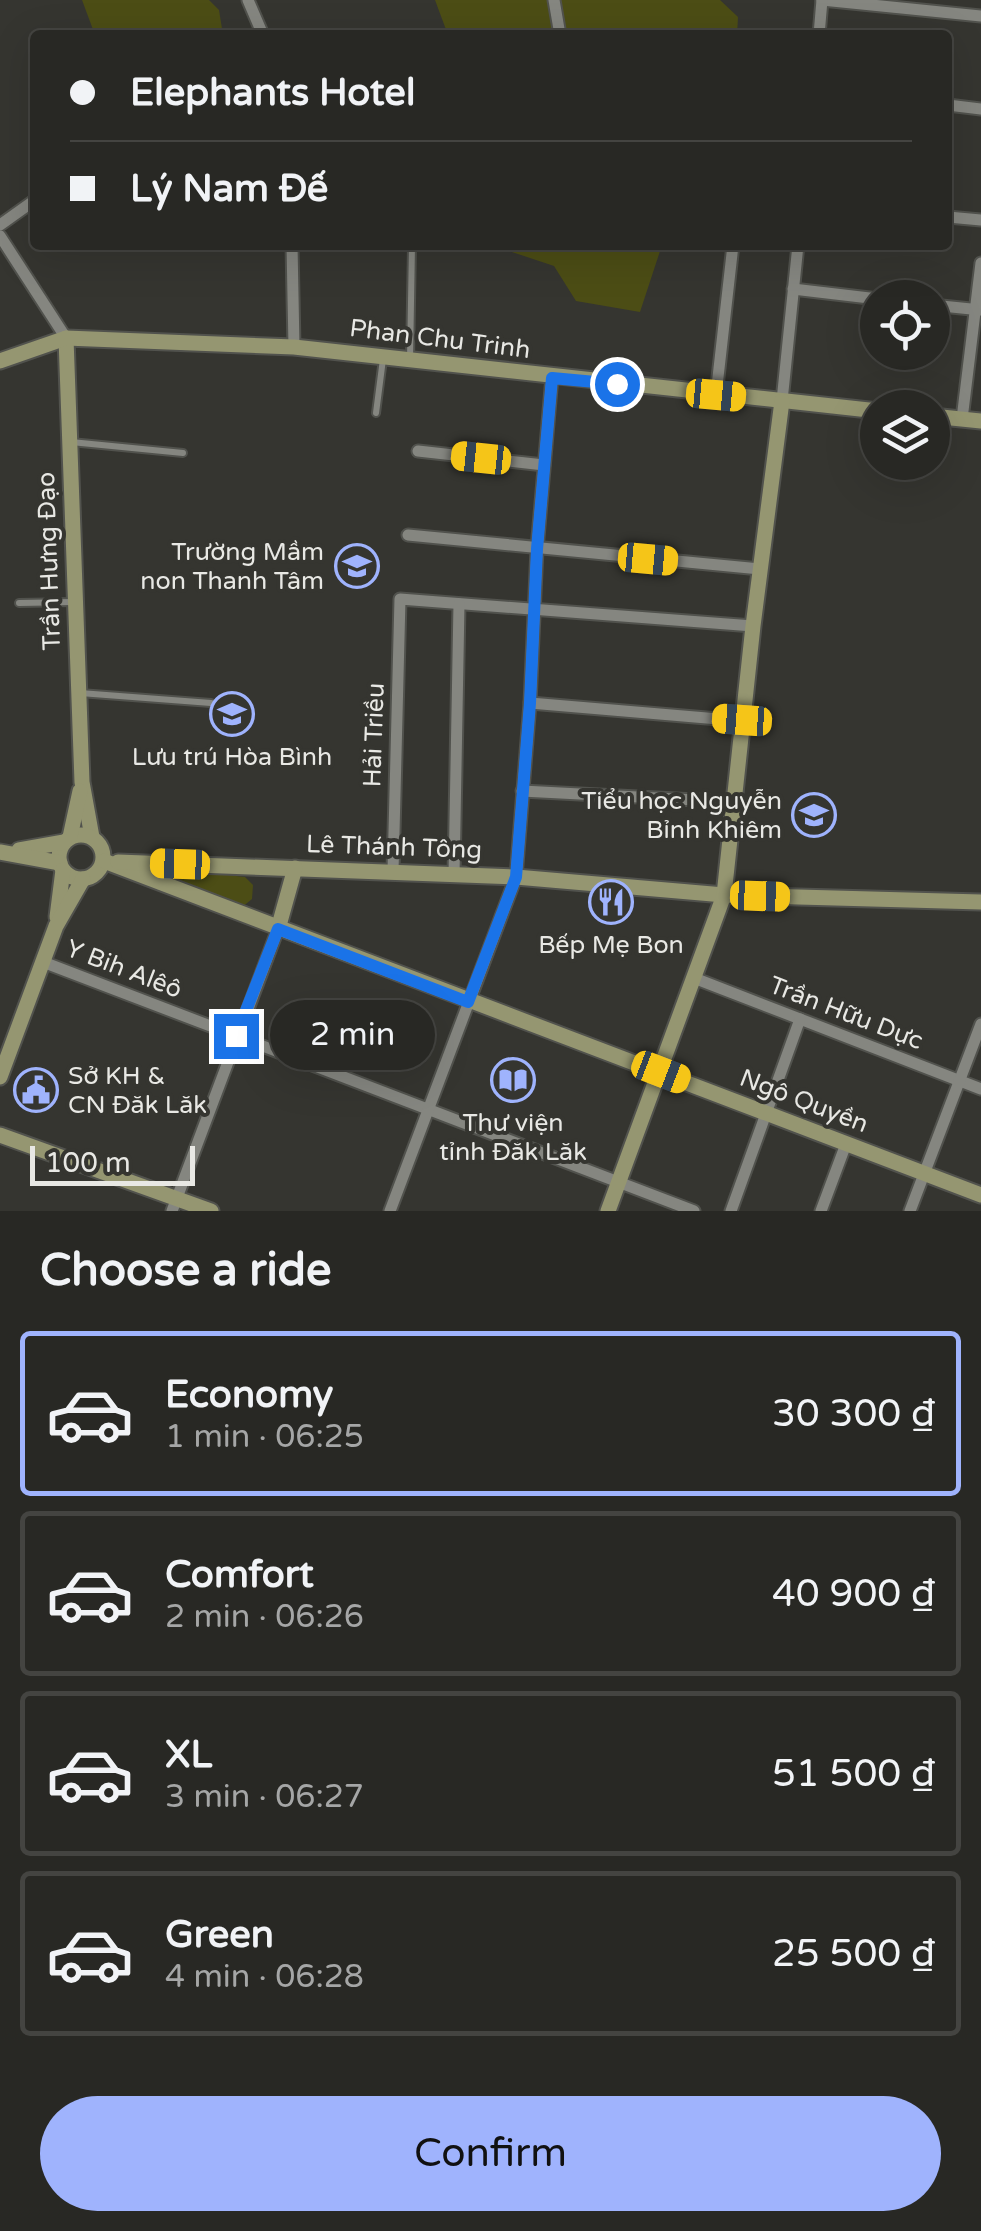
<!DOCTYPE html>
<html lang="en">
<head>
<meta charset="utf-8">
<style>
  body { margin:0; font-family:"Varela Round",sans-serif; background:#30302c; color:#f1f3f6; height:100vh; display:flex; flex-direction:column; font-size:38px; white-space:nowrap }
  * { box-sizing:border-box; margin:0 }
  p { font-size:32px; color:#a5a6a6 }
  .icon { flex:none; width:55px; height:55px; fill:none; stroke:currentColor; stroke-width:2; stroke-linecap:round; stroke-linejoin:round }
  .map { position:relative; height:1211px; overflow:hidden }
  .panel { display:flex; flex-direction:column; background:#282824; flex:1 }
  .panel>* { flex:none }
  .banner { position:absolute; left:30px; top:30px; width:922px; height:220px; border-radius:10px; box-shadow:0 10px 40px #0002,0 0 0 2px #444441; display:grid; align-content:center; height:220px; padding:0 40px; background:#282824 }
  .controls { position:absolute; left:860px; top:280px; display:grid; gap:20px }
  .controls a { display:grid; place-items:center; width:90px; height:90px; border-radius:50%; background:#282824; box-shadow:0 10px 40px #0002,0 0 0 2px #444441; font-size:50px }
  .scale { position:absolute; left:30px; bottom:25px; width:165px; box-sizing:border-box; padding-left:10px; border:5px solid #e8e8e4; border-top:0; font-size:28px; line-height:35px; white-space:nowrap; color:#e8e8e4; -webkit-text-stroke:8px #353530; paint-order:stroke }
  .end { position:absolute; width:45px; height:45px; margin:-22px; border:12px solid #1a73e8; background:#fff; box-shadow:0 0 0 5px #fff }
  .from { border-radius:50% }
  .bubble { position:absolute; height:70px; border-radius:35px; background:#282824; box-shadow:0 10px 40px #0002,0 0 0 2px #444441; font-size:32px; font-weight:600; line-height:70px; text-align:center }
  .car { position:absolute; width:30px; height:60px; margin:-30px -15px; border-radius:12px; box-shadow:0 0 8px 2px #0007; background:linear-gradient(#f5c518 24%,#345 0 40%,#f5c518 0 76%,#345 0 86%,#f5c518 0) }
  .banner b { display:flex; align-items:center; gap:35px; height:95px; font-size:38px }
  .banner b+b { border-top:2px solid #444441 }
  .banner i { width:25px; height:25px; background:#f1f3f6 }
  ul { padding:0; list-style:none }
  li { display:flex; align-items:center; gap:30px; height:165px; margin:0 20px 15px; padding:0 20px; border:5px solid #444441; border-radius:10px }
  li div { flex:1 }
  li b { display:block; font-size:38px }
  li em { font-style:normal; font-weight:600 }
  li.on { border-color:#9fb3fd }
  li>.icon { width:90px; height:90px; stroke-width:1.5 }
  h2 { padding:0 40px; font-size:45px; line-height:120px }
  .button { display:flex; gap:20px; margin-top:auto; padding:20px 40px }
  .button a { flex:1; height:115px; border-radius:60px; background:#9fb3fd; color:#111; font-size:40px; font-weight:600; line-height:115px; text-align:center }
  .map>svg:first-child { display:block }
</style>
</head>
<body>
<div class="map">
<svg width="981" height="1211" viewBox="0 0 981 1211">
  <rect width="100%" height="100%" fill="#353530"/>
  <!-- green -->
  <g fill="#4c4d15">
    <polygon points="82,0 209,0 219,10 223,35 95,35"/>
    <polygon points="435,0 720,0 738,17 737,35 598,35 596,29 582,35 448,35"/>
    <polygon points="491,245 662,245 640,312 576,301 554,266"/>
    <polygon points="110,862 245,877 253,885 252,899 241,908"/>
  </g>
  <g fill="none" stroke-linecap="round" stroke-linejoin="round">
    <!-- lane casing -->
    <g stroke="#51524d" stroke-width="10">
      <g id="lane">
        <polyline points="410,359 412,245"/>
        <polyline points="376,413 383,359"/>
        <polyline points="71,442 183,453"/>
        <polyline points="19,603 73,602"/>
        <polyline points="80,693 211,703"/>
      </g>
    </g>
    <!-- street casing -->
    <g stroke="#51524d" stroke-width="15">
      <g id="street">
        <polyline points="248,0 263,35"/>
        <polyline points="554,0 560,35"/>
        <polyline points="822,0 981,16"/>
        <polyline points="819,35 822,0"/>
        <polyline points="948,105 981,109"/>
        <polyline points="948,217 981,220"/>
        <polyline points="0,225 35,200"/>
        <polyline points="0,236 66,338"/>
        <polyline points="292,245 294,347"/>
        <polyline points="793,289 878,299"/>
        <polyline points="932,305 981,310"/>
        <polyline points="716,395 733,245"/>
        <polyline points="782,401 798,245"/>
        <polyline points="962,419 981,263"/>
        <polyline points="418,451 544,465"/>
        <polyline points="408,535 760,569"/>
        <polyline points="530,703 742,721"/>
        <polyline points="522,791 734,802"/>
        <polyline points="393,871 400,599 753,626"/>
        <polyline points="454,875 459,604"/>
        <polyline points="43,962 694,1211"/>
        <polyline points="694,978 981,1089"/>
        <polyline points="172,1211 278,929"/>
        <polyline points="390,1211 516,877 530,703 537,549 552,377"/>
        <polyline points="731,1211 800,1019"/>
        <polyline points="821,1211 846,1144"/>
        <polyline points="910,1211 981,1024"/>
      </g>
    </g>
    <!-- secondary casing -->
    <g stroke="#51524d" stroke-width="19">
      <g id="secondary">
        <polyline points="66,338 82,782 92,837"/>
        <polyline points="0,361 66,338 294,347 878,411"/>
        <polyline points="932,416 981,421"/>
        <circle cx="81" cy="857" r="22"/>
        <polyline points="70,837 80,791"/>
        <polyline points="19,850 64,842"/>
        <polyline points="0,852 60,863"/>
        <polyline points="104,861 981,1195"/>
        <polyline points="118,862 516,877 724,895 981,902"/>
        <polyline points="57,917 63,870"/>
        <polyline points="278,929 295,868"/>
        <polyline points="0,1077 56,926 83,879"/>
        <polyline points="0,1135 211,1211"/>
        <polyline points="608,1211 724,895 753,626 782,401"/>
      </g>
    </g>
    <!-- lane -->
    <use href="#lane" stroke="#858680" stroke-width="6"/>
    <!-- street -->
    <use href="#street" stroke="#858680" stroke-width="11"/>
    <!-- secondary -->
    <use href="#secondary" stroke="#959671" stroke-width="15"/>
  </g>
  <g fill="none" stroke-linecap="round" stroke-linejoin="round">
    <!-- route -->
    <polyline stroke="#1a73e8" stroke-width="12" points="236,1036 278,929 468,1002 516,877 530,703 537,549 552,378 617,384"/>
  </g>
  <!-- icons -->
  <defs>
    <g id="school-ring" transform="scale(2.25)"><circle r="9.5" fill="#353530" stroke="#9fb3fd" stroke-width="1.5"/><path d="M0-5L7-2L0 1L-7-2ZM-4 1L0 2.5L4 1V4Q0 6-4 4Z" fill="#9fb3fd"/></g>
    <g id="restaurant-ring" transform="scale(2.25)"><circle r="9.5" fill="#353530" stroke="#9fb3fd" stroke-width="1.5"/><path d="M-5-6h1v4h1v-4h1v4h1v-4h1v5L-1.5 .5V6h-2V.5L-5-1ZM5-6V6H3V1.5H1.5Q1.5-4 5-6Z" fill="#9fb3fd"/></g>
    <g id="library-ring" transform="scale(2.25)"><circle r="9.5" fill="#353530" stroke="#9fb3fd" stroke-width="1.5"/><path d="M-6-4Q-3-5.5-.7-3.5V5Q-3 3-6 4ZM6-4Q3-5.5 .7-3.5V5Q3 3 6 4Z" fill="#9fb3fd"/></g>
    <g id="civic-ring" transform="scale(2.25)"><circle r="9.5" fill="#353530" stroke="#9fb3fd" stroke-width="1.5"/><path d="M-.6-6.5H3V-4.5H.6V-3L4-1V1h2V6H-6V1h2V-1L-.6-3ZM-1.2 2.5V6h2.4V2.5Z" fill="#9fb3fd"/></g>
  </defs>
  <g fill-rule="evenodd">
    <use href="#school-ring" x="357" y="566"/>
    <use href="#school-ring" x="232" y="714"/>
    <use href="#school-ring" x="814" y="815"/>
    <use href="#restaurant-ring" x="611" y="902"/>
    <use href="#library-ring" x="513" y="1080"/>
    <use href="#civic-ring" x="36" y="1090"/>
  </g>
  <g text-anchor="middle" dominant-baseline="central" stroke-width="8" stroke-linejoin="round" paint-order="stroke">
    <!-- street labels -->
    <g font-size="25" fill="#e8e8e4" stroke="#353530">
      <text transform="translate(440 339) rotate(7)">Phan Chu Trinh</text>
      <text transform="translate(49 561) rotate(-92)">Trần Hưng Đạo</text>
      <text transform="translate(374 735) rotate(-88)">Hải Triều</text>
      <text transform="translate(394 847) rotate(2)">Lê Thánh Tông</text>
      <text transform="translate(124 969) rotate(21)">Y Bih Alêô</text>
      <text transform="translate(846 1013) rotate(21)">Trần Hữu Dực</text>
      <text transform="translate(804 1101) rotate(21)">Ngô Quyền</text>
    </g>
    <!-- poi labels -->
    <g font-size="25" fill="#e8e8e4" stroke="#353530">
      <text x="324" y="552" text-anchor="end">Trường Mầm<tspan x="324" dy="29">non Thanh Tâm</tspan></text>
      <text x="232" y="757">Lưu trú Hòa Bình</text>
      <text x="782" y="801" text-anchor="end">Tiểu học Nguyễn<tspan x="782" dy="29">Bỉnh Khiêm</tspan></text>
      <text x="611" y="945">Bếp Mẹ Bon</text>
      <text x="68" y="1076" text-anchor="start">Sở KH &amp;<tspan x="68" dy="29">CN Đăk Lăk</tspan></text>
      <text x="513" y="1123">Thư viện<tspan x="513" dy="29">tỉnh Đăk Lăk</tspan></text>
    </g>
  </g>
</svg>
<div class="controls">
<a><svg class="icon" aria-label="locate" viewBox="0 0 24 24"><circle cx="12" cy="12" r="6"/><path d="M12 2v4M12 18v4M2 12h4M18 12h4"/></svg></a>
<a><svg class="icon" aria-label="layers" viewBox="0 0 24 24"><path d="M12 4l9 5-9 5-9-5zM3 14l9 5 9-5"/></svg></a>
</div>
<div class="scale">100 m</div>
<i class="end from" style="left:617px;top:384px"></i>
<i class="end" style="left:236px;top:1036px"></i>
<div class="bubble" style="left:270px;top:1000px;width:165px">2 min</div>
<i class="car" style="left:716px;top:395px;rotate:95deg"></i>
<i class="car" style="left:481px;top:458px;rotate:276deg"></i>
<i class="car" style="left:648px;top:559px;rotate:95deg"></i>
<i class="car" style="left:742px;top:720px;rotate:274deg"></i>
<i class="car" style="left:180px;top:864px;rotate:272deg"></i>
<i class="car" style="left:760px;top:896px;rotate:92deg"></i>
<i class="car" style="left:661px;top:1072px;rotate:111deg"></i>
<div class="banner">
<b><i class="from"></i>Elephants Hotel</b>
<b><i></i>Lý Nam Đế</b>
</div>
</div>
<section class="panel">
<h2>Choose a ride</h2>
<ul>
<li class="on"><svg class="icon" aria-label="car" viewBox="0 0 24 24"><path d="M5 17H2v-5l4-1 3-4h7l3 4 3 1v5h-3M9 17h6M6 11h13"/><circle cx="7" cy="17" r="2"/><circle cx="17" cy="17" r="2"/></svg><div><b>Economy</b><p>1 min · 06:25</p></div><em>30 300 ₫</em></li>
<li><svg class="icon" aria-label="car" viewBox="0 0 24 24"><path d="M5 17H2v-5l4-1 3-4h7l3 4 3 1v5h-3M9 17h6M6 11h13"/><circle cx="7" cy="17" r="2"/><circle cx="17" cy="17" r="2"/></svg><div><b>Comfort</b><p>2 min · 06:26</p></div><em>40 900 ₫</em></li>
<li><svg class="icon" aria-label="car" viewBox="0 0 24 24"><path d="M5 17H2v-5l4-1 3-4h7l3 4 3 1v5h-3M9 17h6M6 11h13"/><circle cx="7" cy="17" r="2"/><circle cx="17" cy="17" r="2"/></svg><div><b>XL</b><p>3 min · 06:27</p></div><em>51 500 ₫</em></li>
<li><svg class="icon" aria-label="car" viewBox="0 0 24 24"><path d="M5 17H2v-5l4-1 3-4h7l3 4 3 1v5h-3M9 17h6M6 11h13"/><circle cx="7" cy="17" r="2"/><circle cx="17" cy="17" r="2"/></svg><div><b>Green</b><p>4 min · 06:28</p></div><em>25 500 ₫</em></li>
</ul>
<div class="button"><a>Confirm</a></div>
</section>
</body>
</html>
